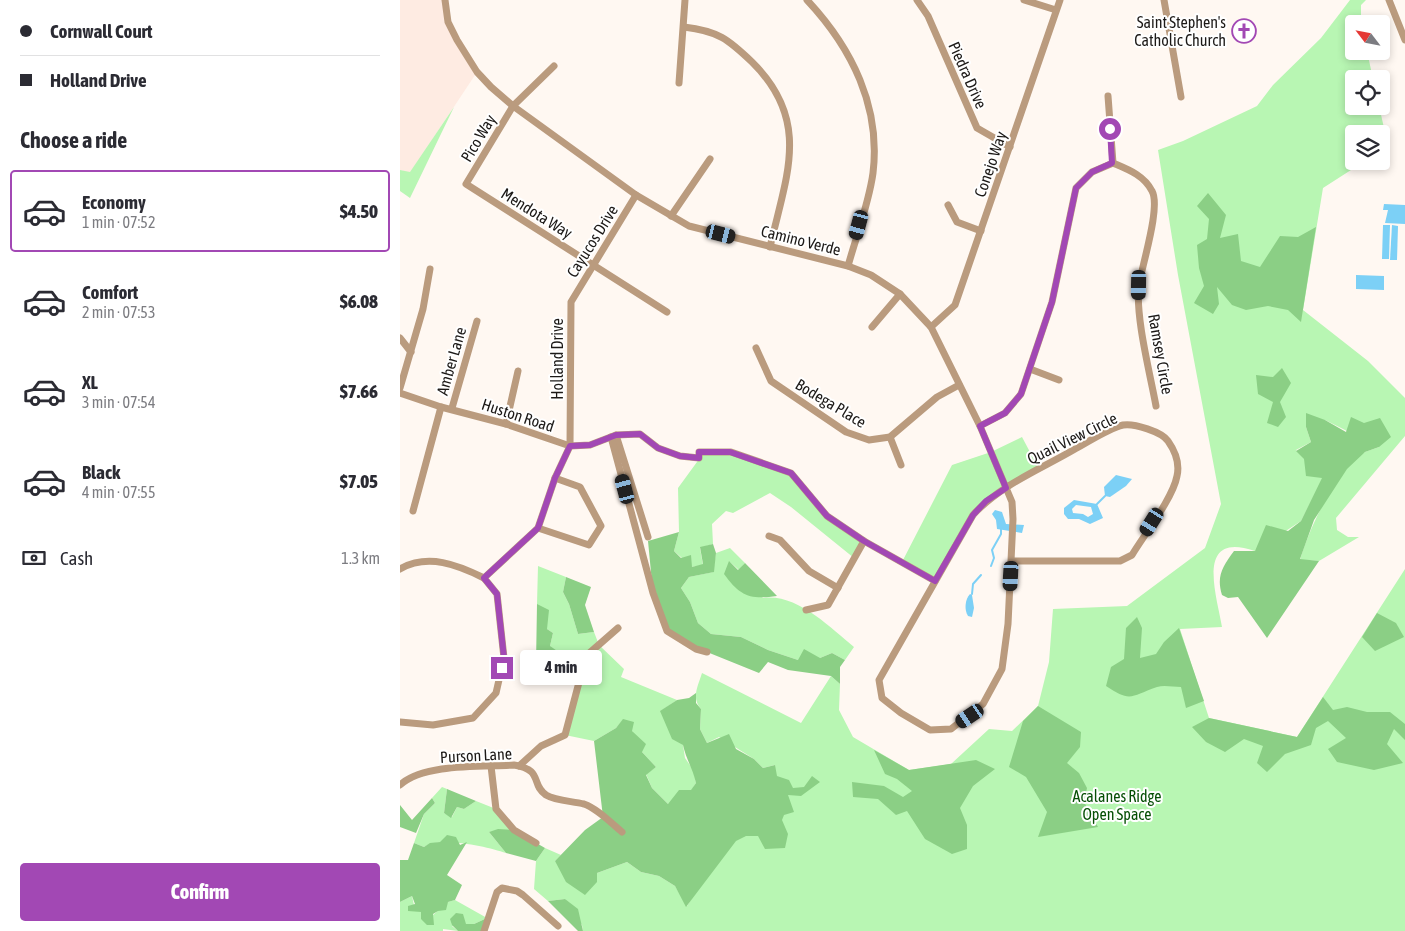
<!DOCTYPE html>
<html lang="en">
<head>
<meta charset="utf-8">
<style>
  body { margin:0; font-family:"Asap Condensed",sans-serif; background:#f7f7f7; color:#2b2b33; height:100vh; display:flex; flex-direction:column; font-size:19px; white-space:nowrap }
  * { box-sizing:border-box; margin:0 }
  p { font-size:16px; color:#7c7c81 }
  .icon { flex:none; width:28px; height:28px; fill:none; stroke:currentColor; stroke-width:2; stroke-linecap:round; stroke-linejoin:round }
  .map { position:relative; flex:1; overflow:hidden }
  .drawer { display:flex; flex-direction:column; background:#fff; width:400px }
  .drawer>* { flex:none }
  .top-card { display:grid; align-content:center; height:110px; padding:0 20px; background:#fff }
  .needle { width:32px; rotate:302deg }
  .tools { position:absolute; left:945px; top:15px; display:grid; gap:10px }
  .tools a { display:grid; place-items:center; width:45px; height:45px; border-radius:5px; background:#fff; box-shadow:0 2px 8px #0003; font-size:25px }
  .end { position:absolute; width:22px; height:22px; margin:-11px; border:6px solid #a248b4; background:#fff; box-shadow:0 0 0 2px #fff }
  .from { border-radius:50% }
  .bubble { position:absolute; height:35px; border-radius:5px; background:#fff; box-shadow:0 2px 8px #0003; font-size:16px; font-weight:800; line-height:35px; text-align:center }
  .car { position:absolute; width:15px; height:30px; margin:-15px -8px; border-radius:6px; box-shadow:0 0 4px 1px #0007; background:linear-gradient(#222 24%,#8ab4d8 0 40%,#222 0 76%,#8ab4d8 0 86%,#222 0) }
  .top-card b { display:flex; align-items:center; gap:18px; height:48px; font-size:19px }
  .top-card b+b { border-top:1px solid #e1e1e2 }
  .top-card i { width:12px; height:12px; background:#2b2b33 }
  ul { padding:0; list-style:none }
  li { display:flex; align-items:center; gap:15px; height:82px; margin:0 10px 8px; padding:0 10px; border:2px solid transparent; border-radius:5px }
  li div { flex:1 }
  li b { display:block; font-size:19px }
  li em { font-style:normal; font-weight:800 }
  li.active { border-color:#a248b4 }
  li>.icon { width:45px; height:45px; stroke-width:1.5 }
  h2 { padding:0 20px; font-size:22px; line-height:60px }
  .pay { display:flex; align-items:center; gap:12px; height:55px; padding:0 20px; font-size:19px }
  .pay p { margin-inline-start:auto }
  .cta { display:flex; gap:10px; margin-top:auto; padding:10px 20px }
  .cta a { flex:1; height:58px; border-radius:5px; background:#a248b4; color:#fff; font-size:20px; font-weight:800; line-height:58px; text-align:center }
  main { display:flex; flex:1; min-height:0 }
  .map>svg:first-child { display:block }
</style>
</head>
<body>
<main>
<section class="drawer">
<div class="top-card">
<b><i class="from"></i>Cornwall Court</b>
<b><i></i>Holland Drive</b>
</div>
<h2>Choose a ride</h2>
<ul>
<li class="active"><svg class="icon" aria-label="car" viewBox="0 0 24 24"><path d="M5 17H2v-5l4-1 3-4h7l3 4 3 1v5h-3M9 17h6M6 11h13"/><circle cx="7" cy="17" r="2"/><circle cx="17" cy="17" r="2"/></svg><div><b>Economy</b><p>1 min · 07:52</p></div><em>$4.50</em></li>
<li><svg class="icon" aria-label="car" viewBox="0 0 24 24"><path d="M5 17H2v-5l4-1 3-4h7l3 4 3 1v5h-3M9 17h6M6 11h13"/><circle cx="7" cy="17" r="2"/><circle cx="17" cy="17" r="2"/></svg><div><b>Comfort</b><p>2 min · 07:53</p></div><em>$6.08</em></li>
<li><svg class="icon" aria-label="car" viewBox="0 0 24 24"><path d="M5 17H2v-5l4-1 3-4h7l3 4 3 1v5h-3M9 17h6M6 11h13"/><circle cx="7" cy="17" r="2"/><circle cx="17" cy="17" r="2"/></svg><div><b>XL</b><p>3 min · 07:54</p></div><em>$7.66</em></li>
<li><svg class="icon" aria-label="car" viewBox="0 0 24 24"><path d="M5 17H2v-5l4-1 3-4h7l3 4 3 1v5h-3M9 17h6M6 11h13"/><circle cx="7" cy="17" r="2"/><circle cx="17" cy="17" r="2"/></svg><div><b>Black</b><p>4 min · 07:55</p></div><em>$7.05</em></li>
</ul>
<div class="pay"><svg class="icon" aria-label="cash" viewBox="0 0 24 24"><path d="M3 7h18v10H3z"/><circle cx="12" cy="12" r="2"/></svg>Cash<p>1.3 km</p></div>
<div class="cta"><a>Confirm</a></div>
</section>
<div class="map">
<svg width="1005" height="931" viewBox="0 0 1005 931">
  <rect width="100%" height="100%" fill="#fff8f2"/>
  <!-- commercial -->
  <polygon fill="#feebe2" points="0,0 45,0 48,22 77,72 10,173 0,170"/>
  <!-- green -->
  <g fill="#b8f6b3">
    <path d="M950,0H966L961,5V24H954V51H967L973,79H954V106H979L990,154L981,155V134H954V161H965L923,188L903,310L968,361L1005,398V436L936,518L937,530L948,537H959L919,561L900,560C909,529 936,469 965,452C969,450 975,449 979,447L925,420L906,427L911,442L896,450L923,478L901,521L855,551C794,530 817,596 822,627L780,629L809,718L897,737L1005,569V931H183L182,925L165,899L148,901L134,889L136,861L145,848L161,855L155,861L197,873L227,862L241,872L259,876L275,886L287,906L375,765L363,768L354,759L319,737L307,743L300,729L301,709C291,698 298,686 302,673L401,723L431,676L440,684L439,710L453,737L509,770L551,764L589,729L612,731L638,706L649,662L653,609L727,606L805,548L821,504L778,275L758,150L783,141L857,106L873,85L921,38Z"/>
    <polygon points="54,107 10,198 0,191 0,170 10,172"/>
    <polygon points="622,437 639,469 586,501 535,581 502,562 552,465 591,452"/>
    <polygon points="305,451 331,452 391,473 427,516 464,541 454,558 391,507 370,493 333,513 326,511 312,524 313,544 300,548 303,565 292,567 274,551 279,532 278,488"/>
    <path d="M330,548L345,563L339,570L329,561L363,598C396,593 430,627 454,647L445,660L432,653L420,658L398,660L368,650L341,637L311,634L298,623L290,602L281,588L289,577L313,572L316,553Z"/>
    <polygon points="138,566 166,577 163,592 169,604 178,634 194,632 199,645 224,669 221,677 277,700 261,711 283,745 285,758 294,771 296,783 291,791 268,804 252,788 246,774 256,767 242,752 232,731 223,720 216,728 194,741 165,735 181,674 152,667 155,660 150,646 153,633 147,629 137,604"/>
    <path d="M42,787L47,789L44,813L52,817L57,807L64,809L76,801L96,809L114,830L89,832L106,853C87,847 42,836 24,847L14,843L24,814L35,803L32,798Z"/>
    <polygon points="12,896 15,910 33,915 48,902 55,900 87,918 74,924 52,926 58,931 43,929 43,931 0,931 0,902"/>
  </g>
  <!-- forest -->
  <g fill="#8bcf85">
    <polygon points="808,193 826,215 820,238 838,234 841,261 860,267 880,236 898,237 916,227 901,322 888,310 868,306 846,310 832,305 817,287 819,304 813,314 794,303 804,286 799,268 797,245 807,239 809,219 797,206"/>
    <polygon points="882,368 891,383 880,402 886,417 878,427 867,423 873,402 858,394 856,375 873,377"/>
    <path d="M906,413L925,420L946,432L951,417L964,423L980,418L991,437L979,447L965,452L947,469L914,520L900,559L919,561L867,638L838,597L828,598L822,595C816,576 823,566 834,551H855L866,525L888,531L901,521L922,478L906,476L904,459L896,451L911,442L906,427Z"/>
    <polygon points="279,532 274,551 281,558 291,555 292,567 303,564 300,547 313,544 316,553 314,572 289,577 281,588 290,602 298,623 311,634 341,637 368,650 398,660 404,649 420,658 432,653 445,660 440,667 440,684 431,676 388,670 368,662 359,673 307,652 267,631 253,593 248,541"/>
    <path d="M329,561L338,570L345,563L377,596C350,600 340,596 324,574Z"/>
    <polygon points="166,577 191,587 185,605 194,632 178,634 169,604 163,592"/>
    <polygon points="137,604 149,610 147,629 153,633 150,646 163,655 155,660 152,667 136,664"/>
    <polygon points="977,613 996,623 1004,637 975,651 962,637"/>
    <path d="M737,617L742,628L740,658L756,654L764,642L779,628L804,701L786,708L781,687C773,687 764,685 757,687C731,696 731,703 706,686L711,667L724,659L726,628Z"/>
    <path d="M296,693V703L301,709L300,729L307,743L329,734L336,749L354,759L363,768L375,765L377,776L389,780L393,788L404,787L412,776L420,782L401,796L388,795L394,812L384,815L382,820L388,834L385,848L365,849L358,836H346L336,841L286,907L275,886L259,876L241,872L227,862L197,873V882L185,895L166,882L155,861L185,830L203,817L194,741L216,728L223,719L234,722L232,731L246,744L242,752L256,767L246,775L252,788L268,804L279,790H291L296,783C293,769 286,759 283,745L272,739L260,711L277,700L289,698Z"/>
    <polygon points="923,697 933,710 947,707 967,712 990,712 1005,724 1005,740 994,729 987,744 1003,763 974,770 937,762 928,749 946,738 928,721 916,728 911,745 885,754 867,772 857,763 863,746 844,739 825,752 806,742 792,727 809,718 897,737"/>
    <polygon points="638,706 681,732 680,747 667,763 679,773 687,788 684,802 698,827 638,837 647,812 626,777 609,767 623,721"/>
    <polygon points="474,750 509,770 576,760 595,769 573,786 560,808 567,825 567,849 552,854 525,839 507,811 496,815 478,799 453,797 452,782 484,786 503,797 512,791 497,779 485,774"/>
    <polygon points="47,789 76,801 64,809 57,807 51,818 44,813"/>
    <polygon points="32,798 35,803 24,814 16,833 0,827 0,805 12,820"/>
    <polygon points="98,829 114,830 145,848 136,861 106,853 89,832"/>
    <polygon points="47,835 56,837 60,845 67,842 47,875 62,885 55,900 48,902 46,910 38,911 33,914 34,925 27,925 21,919 21,912 8,911 8,906 15,904 12,896 0,902 0,860 8,860 14,843 24,847 30,843 40,842"/>
    <polygon points="165,899 178,909 183,931 178,931 148,901"/>
    <polygon points="56,913 63,914 66,924 74,924 87,918 84,931 58,931 52,925 50,919"/>
  </g>
  <!-- water -->
  <g fill="#7cd0f6" fill-rule="evenodd">
    <polygon points="984,204 1005,205 1005,224 985,223 988,210 983,210"/>
    <polygon points="983,225 990,225 989,259 982,259"/>
    <polygon points="992,225 998,226 997,260 990,260"/>
    <polygon points="956,275 984,276 984,290 956,289"/>
    <polygon points="716,475 732,479 726,486 710,497 705,496 704,487"/>
    <path d="M674,500L697,504L703,518L690,524L679,519H668L664,514V508ZM676,505L691,507L693,514L688,517L683,514L673,513L672,509Z"/>
    <polygon points="595,510 602,512 606,524 624,525 622,533 597,529 596,520 592,514"/>
    <path d="M570,594L572,595L574,608L572,617L568,616C564,610 565,599 570,594Z"/>
  </g>
  <g fill="none" stroke-linecap="round" stroke-linejoin="round">
    <!-- stream -->
    <g stroke="#7cd0f6" stroke-width="2">
      <polyline points="697,504 705,496"/>
      <polyline points="591,566 594,558 592,550 601,534 601,529"/>
      <polyline points="572,594 573,584 581,575"/>
    </g>
    <!-- street -->
    <g stroke="#ba9b7e" stroke-width="7">
      <path d="M45,0L48,22L57,40L77,72L91,87L113,106L236,195L289,226L448,266L471,275L500,294L531,327L580,426L612,502L613,519L608,624L602,669L583,704L551,729L530,730L501,713L482,698L479,680L573,515C600,485 641,469 675,449C690,441 707,429 723,425C734,423 762,432 768,441C775,451 780,463 777,476C773,498 744,535 732,555L720,561H612"/>
      <path d="M407,0C452,48 481,107 473,173C469,203 456,237 448,266"/>
      <polyline points="517,0 528,16 577,128 610,147"/>
      <polyline points="624,0 656,10"/>
      <polyline points="764,0 781,97"/>
      <polyline points="989,0 1005,40"/>
      <path d="M284,27C318,31 328,39 352,62C412,121 386,176 370,247"/>
      <polyline points="154,66 113,106 66,184 267,312"/>
      <polyline points="279,83 285,0"/>
      <polyline points="708,96 713,163"/>
      <polyline points="548,205 557,222 581,231"/>
      <polyline points="271,216 310,159"/>
      <polyline points="472,327 500,294"/>
      <polyline points="531,327 555,305 660,0"/>
      <polyline points="0,338 11,352"/>
      <polyline points="356,348 371,381 446,432 469,440 490,437 537,397 559,385"/>
      <polyline points="630,369 659,380"/>
      <polyline points="0,388 23,309 30,269"/>
      <polyline points="0,393 41,407 106,424 170,446 190,445 216,435 240,434 258,448 280,456 299,458 299,452 331,452 391,473 427,516 464,541 535,581"/>
      <polyline points="52,408 77,321"/>
      <polyline points="106,424 118,371"/>
      <path d="M580,426L605,413L621,394L652,302L676,188L692,172L713,163C727,169 744,175 752,191C761,207 742,265 739,285C735,316 750,373 756,406"/>
      <polyline points="216,435 248,537"/>
      <polyline points="211,437 253,593 267,631 296,649 307,652"/>
      <polyline points="490,437 501,465"/>
      <polyline points="13,511 41,407"/>
      <polyline points="138,528 189,545 201,526 180,487 155,478"/>
      <polyline points="369,536 380,540 409,571 438,588"/>
      <path d="M0,569C28,553 58,565 84,578"/>
      <polyline points="406,610 428,605 464,541"/>
      <polyline points="0,722 33,725 73,718 96,693 104,658 97,594 84,578 138,528 155,478 170,446 171,302 236,195"/>
      <polyline points="91,766 96,809 114,830 136,843"/>
      <polyline points="119,766 141,746 165,735 186,656 218,628"/>
      <path d="M0,785C24,763 83,767 114,765C144,770 130,784 146,795C156,801 172,801 184,804C198,809 211,823 222,832"/>
      <polyline points="84,931 97,892 102,888 117,891 123,895 158,926"/>
    </g>
  </g>
  <g fill="none" stroke-linecap="round" stroke-linejoin="round">
    <!-- route -->
    <polyline stroke="#a248b4" stroke-width="6" points="102,668 104,658 97,594 84,578 138,528 155,478 170,446 190,445 216,435 240,434 258,448 280,456 299,458 299,452 330,452 391,473 427,516 464,541 535,581 573,515 586,501 606,488 580,426 605,413 621,394 652,302 676,188 692,172 712,163 710,129"/>
  </g>
  <!-- icons -->
  <defs>
    <g id="church-ring" transform="scale(1.25)"><circle r="9.5" fill="#fff" stroke="#a248b4" stroke-width="1.5"/><path d="M-1.2-6h2.4v3.5h3.3v2.4h-3.3V6h-2.4V-.1h-3.3v-2.4h3.3Z" fill="#a248b4"/></g>
  </defs>
  <g fill-rule="evenodd">
    <use href="#church-ring" x="844" y="31"/>
  </g>
  <g text-anchor="middle" dominant-baseline="central" stroke-width="4" stroke-linejoin="round" paint-order="stroke">
    <!-- poi labels -->
    <g font-size="16" fill="#1c1917" stroke="#fff" text-anchor="end">
      <text x="826" y="22">Saint Stephen's<tspan x="826" dy="18">Catholic Church</tspan></text>
    </g>
    <!-- street labels -->
    <g font-size="16" fill="#1c1917" stroke="#fff">
      <text transform="translate(568 75) rotate(66)">Piedra Drive</text>
      <text transform="translate(78 138) rotate(-59)">Pico Way</text>
      <text transform="translate(590 164) rotate(-71)">Conejo Way</text>
      <text transform="translate(137 213) rotate(32)">Mendota Way</text>
      <text transform="translate(401 240) rotate(14)">Camino Verde</text>
      <text transform="translate(192 241) rotate(-58)">Cayucos Drive</text>
      <text transform="translate(761 354) rotate(80)">Ramsey Circle</text>
      <text transform="translate(157 359) rotate(-90)">Holland Drive</text>
      <text transform="translate(51 361) rotate(-74)">Amber Lane</text>
      <text transform="translate(431 403) rotate(31)">Bodega Place</text>
      <text transform="translate(118 415) rotate(18)">Huston Road</text>
      <text transform="translate(672 438) rotate(-26)">Quail View Circle</text>
      <text transform="translate(76 755) rotate(-3)">Purson Lane</text>
    </g>
    <!-- park labels -->
    <g font-size="16" fill="#064f05" stroke="#fff">
      <text x="717" y="796">Acalanes Ridge<tspan x="717" dy="18">Open Space</tspan></text>
    </g>
  </g>
</svg>
<div class="tools">
<a><svg class="needle" viewBox="-14 -14 28 28"><path d="M0-13l5 13h-10z" fill="#e53935"/><path d="M0 13l5-13h-10z" fill="#7c7c81"/></svg></a>
<a><svg class="icon" aria-label="locate" viewBox="0 0 24 24"><circle cx="12" cy="12" r="6"/><path d="M12 2v4M12 18v4M2 12h4M18 12h4"/></svg></a>
<a><svg class="icon" aria-label="layers" viewBox="0 0 24 24"><path d="M12 4l9 5-9 5-9-5zM3 14l9 5 9-5"/></svg></a>
</div>
<i class="end from" style="left:710px;top:129px"></i>
<i class="end" style="left:102px;top:668px"></i>
<div class="bubble" style="left:120px;top:650px;width:82px">4 min</div>
<i class="car" style="left:459px;top:225px;rotate:195deg"></i>
<i class="car" style="left:321px;top:234px;rotate:104deg"></i>
<i class="car" style="left:739px;top:285px;rotate:181deg"></i>
<i class="car" style="left:225px;top:489px;rotate:345deg"></i>
<i class="car" style="left:752px;top:522px;rotate:212deg"></i>
<i class="car" style="left:611px;top:576px;rotate:183deg"></i>
<i class="car" style="left:570px;top:716px;rotate:236deg"></i>
</div>
</main>
</body>
</html>
